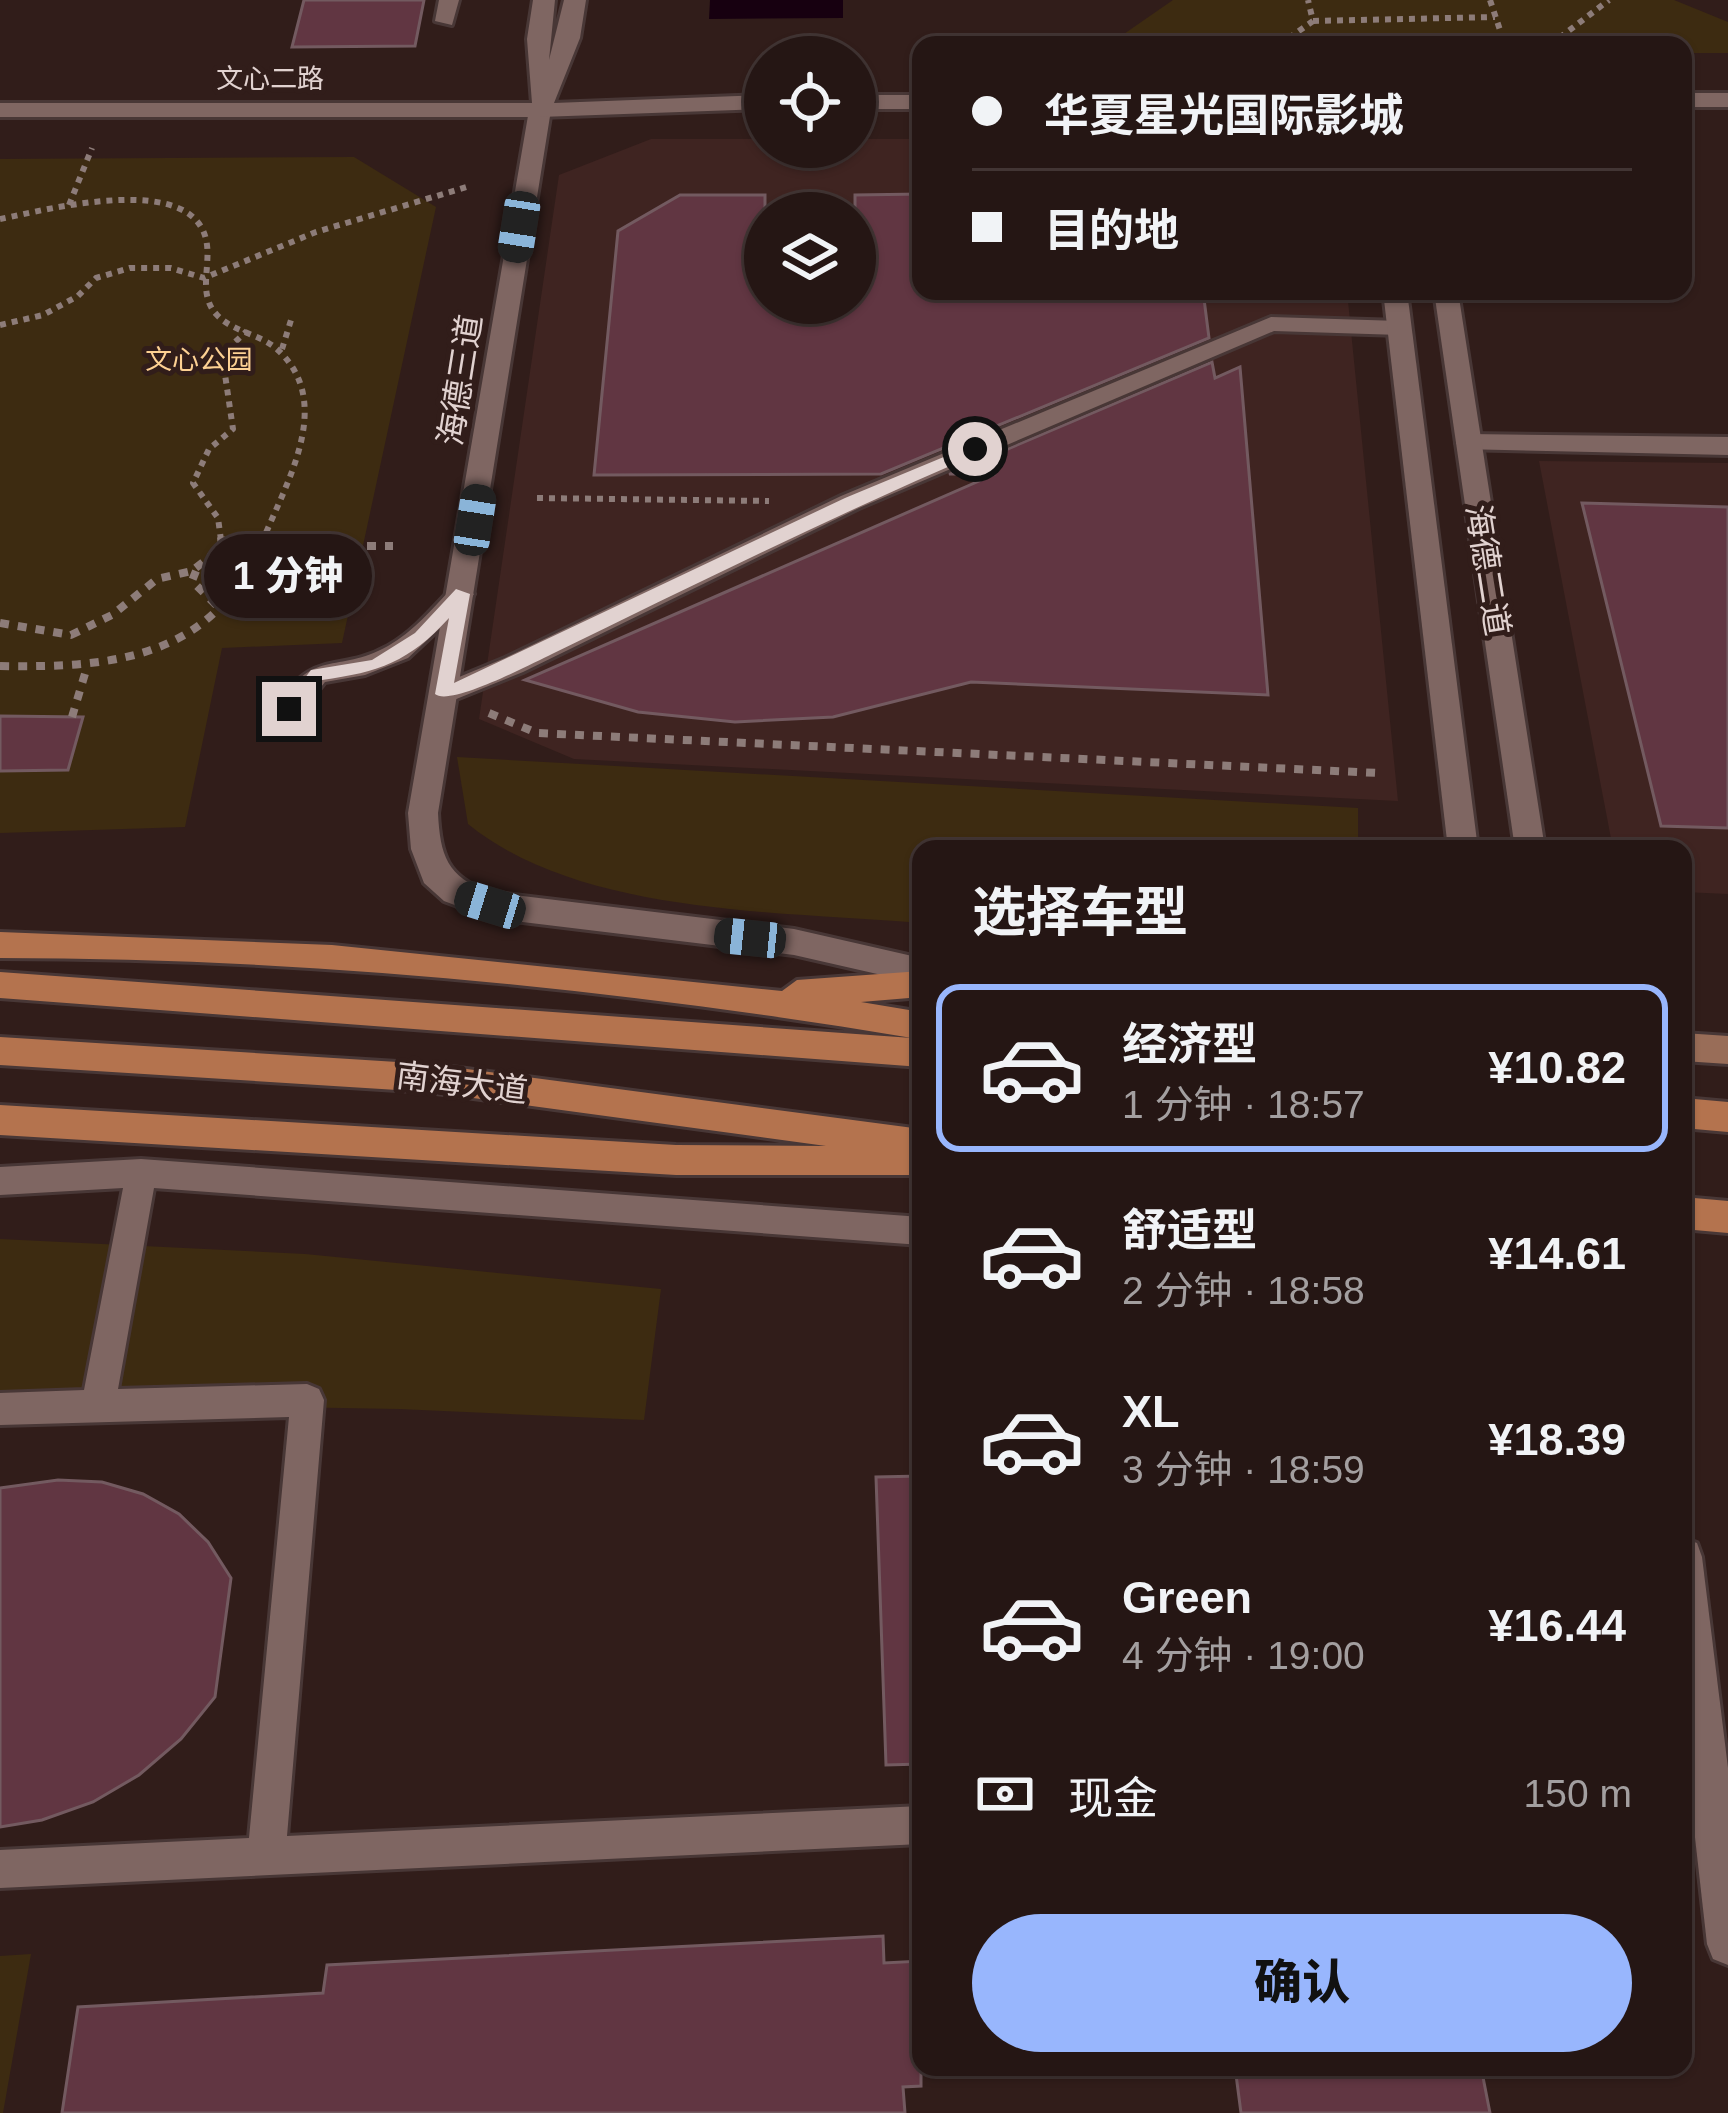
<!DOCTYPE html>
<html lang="zh">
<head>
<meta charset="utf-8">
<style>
  body { margin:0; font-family:Helvetica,"Noto Sans SC",sans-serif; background:#2d1f1d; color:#f1f3f6; height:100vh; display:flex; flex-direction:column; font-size:45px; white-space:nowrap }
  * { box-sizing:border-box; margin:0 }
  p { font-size:39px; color:#a39fa0 }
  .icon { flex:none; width:66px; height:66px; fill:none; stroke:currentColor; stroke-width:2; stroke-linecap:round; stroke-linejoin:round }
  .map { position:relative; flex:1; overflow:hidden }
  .details { position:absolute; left:912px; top:840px; width:780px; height:1236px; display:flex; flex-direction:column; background:#251614; border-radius:24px; box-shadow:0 3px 9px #0004,0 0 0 3px #423534 }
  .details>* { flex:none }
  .guide { position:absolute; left:912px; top:36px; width:780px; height:264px; border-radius:24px; box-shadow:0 3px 9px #0004,0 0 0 3px #423534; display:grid; align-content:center; height:264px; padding:0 60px; background:#251614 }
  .tools { position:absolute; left:744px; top:36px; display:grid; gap:24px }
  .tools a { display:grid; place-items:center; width:132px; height:132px; border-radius:50%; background:#251614; box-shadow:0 3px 9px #0004,0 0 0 3px #423534; font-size:60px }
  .end { position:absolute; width:54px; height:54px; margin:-27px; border:15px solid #e1d2d0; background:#111; box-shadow:0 0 0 6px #111 }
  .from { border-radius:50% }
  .bubble { position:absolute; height:84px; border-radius:42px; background:#251614; box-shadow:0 3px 9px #0004,0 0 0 3px #423534; font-size:39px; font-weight:800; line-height:84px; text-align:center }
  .car { position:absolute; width:36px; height:72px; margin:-36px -18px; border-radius:15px; box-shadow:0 0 9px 3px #0007; background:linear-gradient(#222 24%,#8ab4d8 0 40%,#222 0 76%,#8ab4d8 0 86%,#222 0) }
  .guide b { display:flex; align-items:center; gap:42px; height:114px; font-size:45px }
  .guide b+b { border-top:3px solid #423534 }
  .guide i { width:30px; height:30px; background:#f1f3f6 }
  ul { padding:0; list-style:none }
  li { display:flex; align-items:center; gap:36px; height:168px; margin:0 24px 18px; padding:0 36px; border:6px solid transparent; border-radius:24px }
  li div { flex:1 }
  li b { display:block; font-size:45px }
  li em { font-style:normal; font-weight:800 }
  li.active { border-color:#98b6fd }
  li>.icon { width:108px; height:108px; stroke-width:1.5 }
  h2 { padding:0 60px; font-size:54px; line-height:144px }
  .pay { display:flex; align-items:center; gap:30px; height:132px; padding:0 60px; font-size:45px }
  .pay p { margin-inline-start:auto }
  .action { display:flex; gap:24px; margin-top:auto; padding:24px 60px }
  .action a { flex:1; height:138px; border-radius:72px; background:#98b6fd; color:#111; font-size:48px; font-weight:800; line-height:138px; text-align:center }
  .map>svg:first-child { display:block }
</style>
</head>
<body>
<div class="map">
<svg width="1728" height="2113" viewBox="0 0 1728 2113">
  <rect width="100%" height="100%" fill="#311d1a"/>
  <!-- built -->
  <g fill="#3f2421" fill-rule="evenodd">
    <path d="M651,139H765V147H855V139H921V291H1347L1398,801L574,759L479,719L559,175ZM765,213H855V303H765Z"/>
    <polygon points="1539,461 1728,463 1728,894 1683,892 1683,849 1613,849"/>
  </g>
  <!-- green -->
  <g fill="#3d2b11">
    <polygon points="1173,0 1674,0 1728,22 1728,53 1683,53 1683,45 1108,45"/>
    <polygon points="354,157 436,207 342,643 222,648 185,827 0,833 0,159"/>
    <path d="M457,757L1358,808V849H921V923C781,911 581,916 468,824Z"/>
    <polygon points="0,1239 305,1254 661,1289 644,1420 399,1409 0,1402"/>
    <polygon points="31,1954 3,2113 0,2113 0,1956"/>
  </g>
  <!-- water -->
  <polygon fill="#170010" points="710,0 843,0 843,18 709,19"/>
  <!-- building -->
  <g fill="#613642" stroke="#735a60" stroke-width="3">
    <polygon points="304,0 424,0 415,46 292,47"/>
    <polygon points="921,194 921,291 1203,291 1209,338 881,474 594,475 618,231 680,195 765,195 765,303 855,303 855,195"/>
    <polygon points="1212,362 1215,378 1240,367 1268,695 971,682 833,717 735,722 638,712 525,680 995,474 949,474"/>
    <polygon points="1582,503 1728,507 1728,828 1661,826"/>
    <polygon points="0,716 83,717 68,770 0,771"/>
    <polygon points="921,1476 921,1764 886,1765 876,1477"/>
    <polygon points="58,1480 102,1482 143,1494 179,1514 208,1542 231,1578 215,1697 181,1739 139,1775 93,1802 42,1820 0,1827 0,1488"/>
    <polygon points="883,1936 884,1963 921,1961 921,2086 903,2087 905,2113 62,2113 78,2007 323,1993 327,1965"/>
    <polygon points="1235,2067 1481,2067 1490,2113 1241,2113"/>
  </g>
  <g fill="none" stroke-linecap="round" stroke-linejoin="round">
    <!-- service casing -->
    <g stroke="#483736" stroke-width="6">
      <g id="service">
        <polygon points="439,0 459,0 452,25 435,21"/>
        <polygon points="1271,317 1400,321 1411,328 1400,335 1274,331 859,508 523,672 444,704 431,694 435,687 505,658 841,496"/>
        <path d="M461,585L474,594L470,600L408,658L365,675L325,682L298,716H280L276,709C313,646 336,675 388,646C413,632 432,609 452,588Z"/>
        <polygon points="141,1159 921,1217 921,1245 154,1188 118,1389 307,1384 319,1389 324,1400 287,1836 921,1806 921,1844 0,1888 0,1850 249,1838 289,1417 0,1425 0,1393 84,1390 123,1188 0,1195 0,1167"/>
      </g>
    </g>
    <!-- pedestrian casing -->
    <g stroke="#483736" stroke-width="6">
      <polygon id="pedestrian" points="1469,434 1728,437 1728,455 1460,449 1456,443"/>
    </g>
    <!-- minor casing -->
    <g stroke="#483736" stroke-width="6">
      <path id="minor" d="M540,103L551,110L438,813C440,855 447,877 489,892L794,929L921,958V984L794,955L489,918L444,901L424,883L411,849L408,813L529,110Z"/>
    </g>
    <!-- tertiary casing -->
    <g stroke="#483736" stroke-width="6">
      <g id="tertiary">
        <polygon points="533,0 555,0 549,60 564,0 586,0 580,38 554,103 765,95 765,109 540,117 0,117 0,103 532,103 527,39"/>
        <rect x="1683" y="93" width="45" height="14"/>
        <rect x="855" y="95" width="66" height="14"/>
        <polygon points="1383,291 1407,291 1478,849 1448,849"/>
        <polygon points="1434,291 1458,291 1545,849 1515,849"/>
        <polygon points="1683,1538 1697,1543 1702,1557 1728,1768 1728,1965 1713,1959 1707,1944 1683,1731"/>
      </g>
    </g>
    <!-- secondary casing -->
    <g stroke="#483736" stroke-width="6">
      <polygon id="secondary" points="1683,1033 1728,1036 1728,1064 1683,1061"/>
    </g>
    <!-- primary casing -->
    <g stroke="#483736" stroke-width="6">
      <g id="primary">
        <path d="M0,932L332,945L782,991L797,980L921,971V997L861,1002L921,1012V1067L0,998V972L912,1038C613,988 304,958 0,958Z"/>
        <polygon points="0,1037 429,1064 921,1129 921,1175 676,1175 0,1135 0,1105 676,1145 826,1146 429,1092 0,1065"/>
        <polygon points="1683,1098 1728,1102 1728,1132 1683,1128"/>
        <polygon points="1683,1197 1728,1201 1728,1233 1683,1229"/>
      </g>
    </g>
    <!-- path-far1 -->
    <g stroke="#8d7c79" stroke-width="6" stroke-dasharray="6 6" stroke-linecap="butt">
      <polyline points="1490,0 1505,45"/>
      <polyline points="1313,21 1495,17"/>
      <polyline points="1279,45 1313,21 1308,0"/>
      <polyline points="1550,45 1609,0"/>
      <polyline points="69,205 92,148"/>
      <path d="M0,219C46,210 198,169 207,245C210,269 198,295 217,315C234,333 263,334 280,352C334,405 286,483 263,540"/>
      <polyline points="0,325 43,315 78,296 96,278 130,268 171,268 204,278 316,232 470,186"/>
      <polyline points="282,349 291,320"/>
      <polyline points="537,498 769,501"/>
      <polyline points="221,540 218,518 193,483 209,449 233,429 222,354 247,331"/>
    </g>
    <!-- path -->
    <g stroke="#8d7c79" stroke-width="8" stroke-dasharray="9 9" stroke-linecap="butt">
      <polyline points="259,546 393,546"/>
      <polyline points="196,571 192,581 221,610"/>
      <polyline points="0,623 71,635 112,615 157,579 192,571 222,547 221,537"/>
      <path d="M0,666C116,668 216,658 264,537"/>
      <polyline points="489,713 537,733 1378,773"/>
      <polyline points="72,717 87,667"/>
    </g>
    <!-- service -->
    <use href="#service" fill="#7f6662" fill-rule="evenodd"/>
    <!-- pedestrian -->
    <use href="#pedestrian" fill="#7f6662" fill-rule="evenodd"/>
    <!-- minor -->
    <use href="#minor" fill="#7f6662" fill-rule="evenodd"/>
    <!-- tertiary -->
    <use href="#tertiary" fill="#7f6662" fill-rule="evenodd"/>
    <!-- secondary -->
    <use href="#secondary" fill="#996d58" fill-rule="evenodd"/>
    <!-- primary -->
    <use href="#primary" fill="#b4734e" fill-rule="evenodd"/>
  </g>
  <!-- route -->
  <path fill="#e1d2d0" d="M975,444L982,449L980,453C835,515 694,585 552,654C531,664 450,707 435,694L449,618C409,662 379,672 322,680L295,714L289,715L281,709L311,670L372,660L415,633L456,589L470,594L454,683L845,498Z"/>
  <g text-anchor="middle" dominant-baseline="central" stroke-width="10" stroke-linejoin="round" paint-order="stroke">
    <!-- far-street labels -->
    <g font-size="27" fill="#e1d2d0" stroke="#311d1a">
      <text x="270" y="79">文心二路</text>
    </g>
    <!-- far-park labels -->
    <g font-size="27" fill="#fdd193" stroke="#311d1a">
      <text x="199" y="360">文心公园</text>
    </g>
    <!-- street labels -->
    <g font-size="33" fill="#e1d2d0" stroke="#311d1a">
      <text transform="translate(460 380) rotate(-81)">海德三道</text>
      <text transform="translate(1488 570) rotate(81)">海德二道</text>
      <text transform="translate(462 1083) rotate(7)">南海大道</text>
    </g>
  </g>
</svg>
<div class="tools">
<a><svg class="icon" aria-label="locate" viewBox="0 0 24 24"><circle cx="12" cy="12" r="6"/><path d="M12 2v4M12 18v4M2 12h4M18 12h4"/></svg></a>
<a><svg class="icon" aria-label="layers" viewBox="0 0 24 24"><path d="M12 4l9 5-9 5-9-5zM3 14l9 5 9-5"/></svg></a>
</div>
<i class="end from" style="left:975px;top:449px"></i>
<i class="end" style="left:289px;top:709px"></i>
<div class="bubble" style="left:204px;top:534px;width:168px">1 分钟</div>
<i class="car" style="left:519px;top:227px;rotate:189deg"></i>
<i class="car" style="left:475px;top:520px;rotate:9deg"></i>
<i class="car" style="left:490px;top:905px;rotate:287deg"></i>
<i class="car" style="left:750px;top:938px;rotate:276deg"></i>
<div class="guide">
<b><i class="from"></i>华夏星光国际影城</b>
<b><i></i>目的地</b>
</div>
<section class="details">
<h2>选择车型</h2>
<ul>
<li class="active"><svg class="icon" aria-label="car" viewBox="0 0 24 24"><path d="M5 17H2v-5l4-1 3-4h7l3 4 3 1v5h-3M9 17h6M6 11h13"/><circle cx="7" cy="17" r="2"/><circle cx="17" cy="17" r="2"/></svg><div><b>经济型</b><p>1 分钟 · 18:57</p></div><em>¥10.82</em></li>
<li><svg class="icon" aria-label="car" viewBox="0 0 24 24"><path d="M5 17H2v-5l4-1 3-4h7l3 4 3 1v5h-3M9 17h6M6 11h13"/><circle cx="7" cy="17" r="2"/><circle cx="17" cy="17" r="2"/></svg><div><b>舒适型</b><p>2 分钟 · 18:58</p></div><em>¥14.61</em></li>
<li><svg class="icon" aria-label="car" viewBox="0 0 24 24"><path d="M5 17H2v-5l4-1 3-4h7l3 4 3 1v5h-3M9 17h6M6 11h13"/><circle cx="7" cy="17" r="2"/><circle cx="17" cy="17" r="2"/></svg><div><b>XL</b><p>3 分钟 · 18:59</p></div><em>¥18.39</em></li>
<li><svg class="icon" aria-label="car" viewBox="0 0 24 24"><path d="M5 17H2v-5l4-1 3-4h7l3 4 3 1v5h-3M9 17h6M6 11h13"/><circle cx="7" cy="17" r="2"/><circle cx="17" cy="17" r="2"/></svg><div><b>Green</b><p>4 分钟 · 19:00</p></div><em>¥16.44</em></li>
</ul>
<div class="pay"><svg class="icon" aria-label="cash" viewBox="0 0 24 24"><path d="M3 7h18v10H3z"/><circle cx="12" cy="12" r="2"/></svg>现金<p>150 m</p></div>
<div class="action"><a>确认</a></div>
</section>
</div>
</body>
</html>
